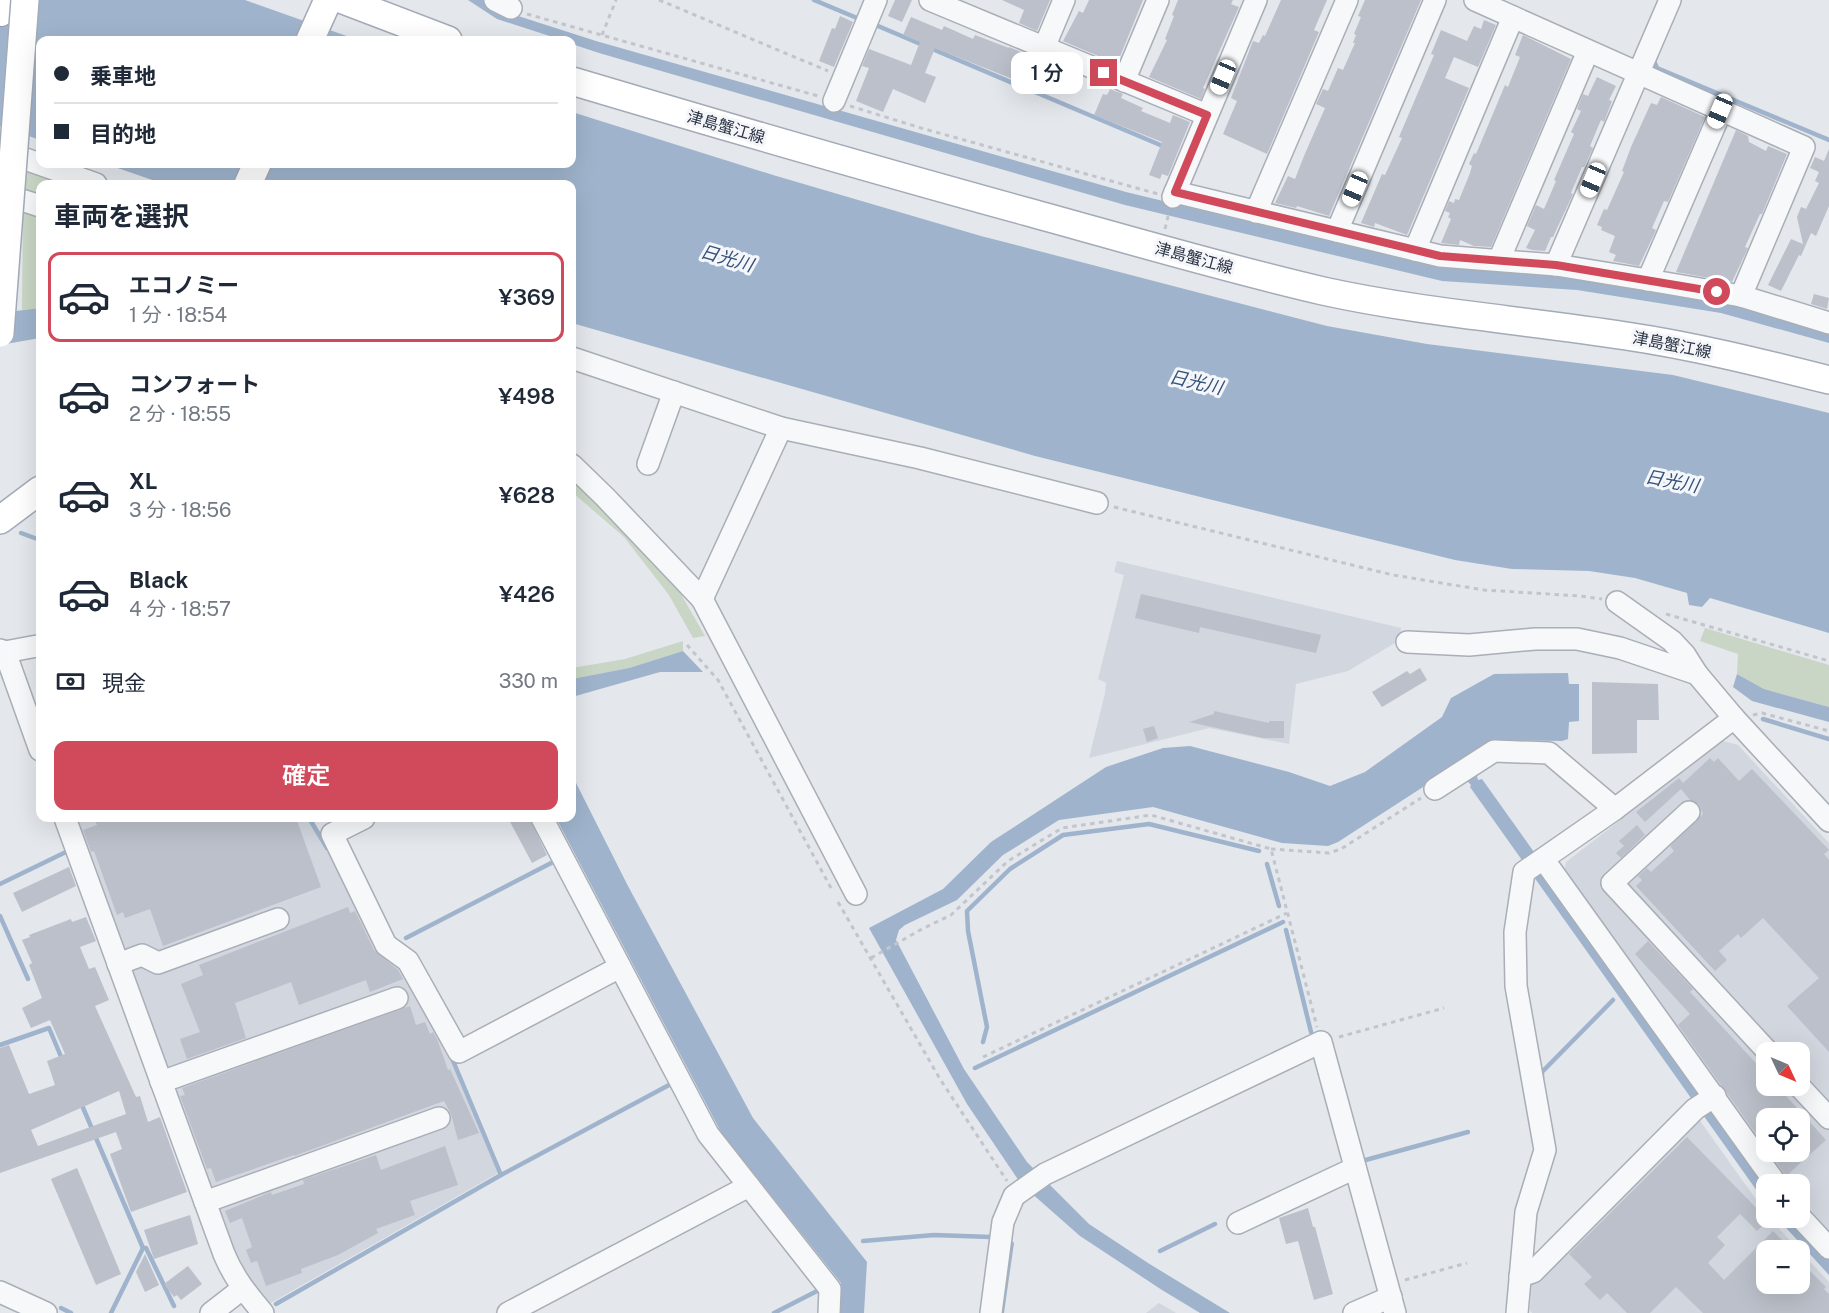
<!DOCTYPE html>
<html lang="ja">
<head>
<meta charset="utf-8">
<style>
  body { margin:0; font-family:"Public Sans","Noto Sans JP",sans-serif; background:#f2f2f3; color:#1f2937; height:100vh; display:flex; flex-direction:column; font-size:22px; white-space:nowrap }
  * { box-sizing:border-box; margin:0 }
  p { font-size:20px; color:#747a83 }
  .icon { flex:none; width:33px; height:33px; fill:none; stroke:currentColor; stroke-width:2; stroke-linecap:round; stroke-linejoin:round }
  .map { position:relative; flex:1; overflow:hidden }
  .drawer { position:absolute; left:36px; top:180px; width:540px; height:642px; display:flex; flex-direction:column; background:#fff; border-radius:12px; box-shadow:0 6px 24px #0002 }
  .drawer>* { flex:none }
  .top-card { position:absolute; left:36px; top:36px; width:540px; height:132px; border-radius:12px; box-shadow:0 6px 24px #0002; display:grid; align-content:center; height:132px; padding:0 18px; background:#fff }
  .needle { width:39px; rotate:134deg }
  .buttons { position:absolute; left:1756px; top:1042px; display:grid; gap:12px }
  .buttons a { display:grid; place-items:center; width:54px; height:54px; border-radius:12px; background:#fff; box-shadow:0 6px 24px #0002; font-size:30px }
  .end { position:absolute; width:27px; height:27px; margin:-14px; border:8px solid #d04a5b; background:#fff; box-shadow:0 0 0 3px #fff }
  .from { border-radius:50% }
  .bubble { position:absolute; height:42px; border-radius:12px; background:#fff; box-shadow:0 6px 24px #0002; font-size:20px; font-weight:600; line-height:42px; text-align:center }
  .car { position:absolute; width:18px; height:36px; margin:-18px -9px; border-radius:8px; box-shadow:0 0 4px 2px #0007; background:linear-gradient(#fff 24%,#345 0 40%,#fff 0 76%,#345 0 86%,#fff 0) }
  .top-card b { display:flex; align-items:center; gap:21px; height:57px; font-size:22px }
  .top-card b+b { border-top:2px solid #e0e1e3 }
  .top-card i { width:15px; height:15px; background:#1f2937 }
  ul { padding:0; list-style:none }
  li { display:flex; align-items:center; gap:18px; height:90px; margin:0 12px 9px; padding:0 6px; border:3px solid transparent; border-radius:12px }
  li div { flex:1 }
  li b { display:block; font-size:22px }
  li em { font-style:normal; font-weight:600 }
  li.current { border-color:#d04a5b }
  li>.icon { width:54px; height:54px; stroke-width:1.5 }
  h2 { padding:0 18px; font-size:27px; line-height:72px }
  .pay { display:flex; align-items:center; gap:15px; height:66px; padding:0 18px; font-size:22px }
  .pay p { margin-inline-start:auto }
  .button { display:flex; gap:12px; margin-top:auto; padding:12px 18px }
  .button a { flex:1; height:69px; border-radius:12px; background:#d04a5b; color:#fff; font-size:24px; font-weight:600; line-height:69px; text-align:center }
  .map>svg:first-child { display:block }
</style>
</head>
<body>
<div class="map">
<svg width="1829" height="1313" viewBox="0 0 1829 1313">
  <rect width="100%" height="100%" fill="#e4e7ec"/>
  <!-- built -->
  <g fill="#d2d6de" fill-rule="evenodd">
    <polygon points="1117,561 1401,628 1400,640 1348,671 1296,684 1289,744 1209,728 1089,758 1105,693 1106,683 1098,679 1124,575 1114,572"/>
    <path d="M1723,741L1738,745L1829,843V1239L1800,1207V1185H1784L1563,877L1566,862ZM1767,1053H1800V1086H1767ZM1767,1119H1800V1152H1767Z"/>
    <polygon points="73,818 307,818 345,880 379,953 402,969 452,1063 498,1173 269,1304 253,1287 240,1266 213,1198"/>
    <polygon points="1696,1115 1767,1215 1767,1218 1769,1218 1800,1251 1767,1251 1767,1284 1800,1284 1800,1251 1829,1282 1829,1313 1532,1313 1530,1310 1532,1278"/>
    <polygon points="1159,1303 1176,1313 1146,1313"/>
  </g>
  <!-- green -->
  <g fill="#c9d6c5">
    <polygon points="25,167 73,184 40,184 40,202 25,196"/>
    <polygon points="23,209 40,215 40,308 22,310"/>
    <polygon points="572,474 666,568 705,636 693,638 669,595 624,537 572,492"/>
    <polygon points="1705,628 1829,665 1829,707 1764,689 1737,674 1738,654 1700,641"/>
    <polygon points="683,641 683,651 629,668 572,679 572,668 625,659"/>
  </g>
  <!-- water -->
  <g fill="#9fb4cc">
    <polygon points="0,0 245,0 358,40 40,40 40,140 0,126"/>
    <polygon points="468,0 486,0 509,13 596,41 1126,192 1437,267 1572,276 1723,301 1829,329 1829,343 1721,313 1577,290 1442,281 1125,205 599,53 572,44 572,40 562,40 497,19"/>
    <polygon points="572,112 773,175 981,236 1327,326 1427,344 1673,375 1829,413 1829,633 1710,598 1702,607 1689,605 1687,593 1635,578 1589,571 1512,569 1455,560 1035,456 572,323 572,184 164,184 106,164 572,164"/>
    <polygon points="40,308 40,338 0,345 0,313"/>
    <polygon points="683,651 703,672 660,672 572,697 572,679 629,668"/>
    <polygon points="1568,673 1569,684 1579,684 1579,721 1569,722 1568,739 1562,741 1498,740 1490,743 1476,772 1478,780 1482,779 1771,1185 1767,1185 1767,1205 1470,787 1471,785 1454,767 1338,842 1328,846 1282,843 1153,807 1059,820 1003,855 957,900 905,925 899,930 896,940 964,1069 1027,1162 1089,1224 1148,1263 1230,1313 1200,1313 1162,1290 1080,1236 1021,1184 967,1104 869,928 943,889 991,842 1106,767 1163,748 1190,746 1289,772 1330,786 1365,772 1442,717 1451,698 1494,674"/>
    <polygon points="1737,674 1764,689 1829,707 1829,722 1752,701 1733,687"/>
    <polygon points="572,775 628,886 753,1118 867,1262 864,1313 840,1313 841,1283 722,1134 556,818 572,818"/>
    <polygon points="1777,1218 1794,1218 1829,1255 1829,1275"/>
    <polygon points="1009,1238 1014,1243 1004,1313 998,1313"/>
  </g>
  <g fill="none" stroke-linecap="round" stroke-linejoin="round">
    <!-- stream -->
    <g stroke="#9fb4cc" stroke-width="4.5">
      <polyline points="814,0 857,18"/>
      <polyline points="878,26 1027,89"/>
      <polyline points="1656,57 1654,61 1657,68 1829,140"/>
      <polyline points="1035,92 1165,147"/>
      <polyline points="21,533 40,540"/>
      <polyline points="1763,719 1829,739"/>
      <polyline points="309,818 327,848"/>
      <polyline points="1267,864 1279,906"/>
      <polyline points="0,884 68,851"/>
      <polyline points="0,916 28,979"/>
      <polyline points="1286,930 1311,1032"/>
      <polyline points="406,938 557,860"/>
      <polyline points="983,1042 987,1027 968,931 967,911 1010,869 1063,835 1149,824 1259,851"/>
      <polyline points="0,1045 49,1028 62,1059"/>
      <polyline points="451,1056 501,1175"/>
      <polyline points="975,1068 1283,922"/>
      <polyline points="1542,1078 1542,1072 1613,1000"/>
      <polyline points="81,1103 143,1248 146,1248 174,1306"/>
      <polyline points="1362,1161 1468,1132"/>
      <polyline points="863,1241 934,1235 991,1237"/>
      <polyline points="1160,1251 1215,1224"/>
      <polyline points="276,1304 501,1175 669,1085"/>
      <polyline points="61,1308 71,1313"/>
      <polyline points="111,1313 143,1248"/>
      <polyline points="774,1313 819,1290"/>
    </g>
  </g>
  <!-- building -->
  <g fill="#bbc0ca" fill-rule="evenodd">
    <polygon points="895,0 912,0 902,22 888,16"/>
    <polygon points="1002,0 1050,0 1037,31 1019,23 1024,10"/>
    <polygon points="1089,0 1143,0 1117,64 1063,41 1079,11 1083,13"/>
    <polygon points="1178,0 1233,0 1231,4 1239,7 1203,88 1205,89 1201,99 1149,77 1167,40 1165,39 1174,16 1172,15"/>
    <polygon points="1281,0 1327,0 1314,30 1319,32 1267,154 1223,134 1237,101 1231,98 1253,41 1259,43 1263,35 1265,36"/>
    <polygon points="1365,0 1421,0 1329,216 1297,206 1296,208 1275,203 1288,176 1295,179 1304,156 1325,108 1316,104 1323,89 1328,91 1338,68 1343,70 1355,43 1353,43 1356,35 1354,34 1361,17 1358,16"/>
    <polygon points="840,16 853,22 834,67 819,61 832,28 835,29"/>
    <polygon points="911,17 942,30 944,26 973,39 975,35 1009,48 1009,47 1026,54 1024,59 1057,73 1059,67 1075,74 1067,94 1042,84 1038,94 1023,88 1025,84 935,48 925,73 936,77 925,103 893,89 883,112 856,101 869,68 862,66 869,49 911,65 920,42 903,35"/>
    <polygon points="1484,20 1496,25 1478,67 1454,57 1445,78 1469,88 1407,235 1375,223 1374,227 1361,223 1382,174 1385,175 1402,138 1399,137 1434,55 1431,54 1441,30 1467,41 1474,26 1481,29"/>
    <polygon points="1523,35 1571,59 1491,247 1474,246 1460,240 1459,245 1441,243 1451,219 1448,217 1450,213 1445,211 1449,201 1454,203 1455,199 1459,200 1470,173 1472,166 1469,164 1474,153 1476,154 1505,85 1508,87 1520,57 1515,55"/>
    <polygon points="1597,77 1616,86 1609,100 1612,101 1604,122 1601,120 1590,146 1593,148 1584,167 1582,167 1571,193 1573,194 1553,237 1551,237 1545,251 1532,250 1526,248 1535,230 1527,226 1536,205 1544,209 1556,181 1554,180 1574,134 1571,132 1581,111 1577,109 1583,94 1588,96"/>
    <polygon points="1110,89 1123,94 1121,98 1143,108 1141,111 1170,123 1173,115 1190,122 1168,176 1162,174 1160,179 1149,175 1162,142 1094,115 1103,94 1107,95"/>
    <polygon points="1661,97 1705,117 1668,202 1664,201 1652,228 1656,230 1639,266 1613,261 1616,255 1609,252 1615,236 1601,230 1602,227 1597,225 1604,209 1607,210 1624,172 1622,171 1631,147 1651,103 1657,105"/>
    <polygon points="1736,130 1748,136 1749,142 1766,151 1768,146 1787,154 1762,214 1760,214 1745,247 1748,248 1732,282 1676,272"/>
    <polygon points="1829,149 1829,206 1816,236 1811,233 1801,256 1799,255 1781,291 1768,285 1791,239 1803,244 1797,217 1801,207 1806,209 1819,183 1815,181 1819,172 1810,168 1815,157 1824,161"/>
    <polygon points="1814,294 1829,298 1827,309 1811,304"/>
    <polygon points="1141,594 1321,635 1316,653 1200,627 1199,633 1135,618"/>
    <polygon points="1420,668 1427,680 1382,707 1372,692 1407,671 1410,674"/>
    <polygon points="1592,682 1658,684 1659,720 1637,720 1637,753 1592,754"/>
    <polygon points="1214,711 1269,723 1269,721 1284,721 1284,738 1263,738 1189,722 1214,714"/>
    <polygon points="1154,726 1158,738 1147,742 1143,729"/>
    <polygon points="1710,758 1714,762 1718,758 1739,781 1752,769 1829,850 1824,854 1829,860 1829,1052 1787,1006 1819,978 1763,918 1741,938 1738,934 1719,951 1727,960 1715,971 1636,886 1642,880 1638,876 1647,868 1651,872 1674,851 1670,846 1703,814 1699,804 1690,800 1681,789 1645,822 1636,812 1679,778 1683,783"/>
    <polygon points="94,818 296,818 321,887 163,946 150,909 125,918 123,912 117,915 94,851 91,852 83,830 97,825"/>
    <polygon points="508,818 529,818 547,855 532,863"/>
    <polygon points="1637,825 1645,835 1621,858 1616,853 1624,846 1619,841"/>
    <polygon points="69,867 76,886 22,912 13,893"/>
    <polygon points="348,907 350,913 355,911 374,950 398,970 403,979 370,992 366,980 299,1005 291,982 235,1003 246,1038 187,1059 180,1039 200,1032 181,984 203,975 199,965"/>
    <path d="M86,917L96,941L80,947L89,969L95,967L109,1000L95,1006L136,1097L140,1096L148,1122L160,1117L187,1192L131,1212L110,1154L122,1149L116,1132L0,1173V1048L9,1045L29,1094L55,1085L47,1061L65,1054L50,1020L31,1028L22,1008L42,998L29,965L32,963L22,940L30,937L29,935L71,919L72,922ZM119,1091L126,1114L38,1146L31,1130Z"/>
    <polygon points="1648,941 1693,989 1690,992 1767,1075 1767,1086 1777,1086 1826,1140 1786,1176 1769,1152 1800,1152 1800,1119 1767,1119 1767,1149 1678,1025 1690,1014 1635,954"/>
    <polygon points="410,1006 416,1025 425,1022 430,1034 433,1032 437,1039 448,1070 450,1069 479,1133 458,1140 451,1114 444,1101 294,1156 294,1155 216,1182 211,1168 207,1169 180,1096 185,1095 182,1088"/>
    <polygon points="1687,1137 1768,1220 1757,1231 1740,1214 1717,1237 1725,1245 1708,1263 1724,1280 1773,1231 1793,1251 1767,1251 1767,1284 1800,1284 1800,1261 1826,1287 1824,1289 1829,1294 1829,1313 1703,1313 1676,1287 1650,1313 1627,1313 1607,1293 1600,1300 1584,1284 1592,1277 1569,1254"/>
    <polygon points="445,1146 458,1185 410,1201 415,1215 376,1229 378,1233 338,1255 301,1269 302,1273 266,1286 257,1261 251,1263 246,1250 252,1247 242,1218 230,1223 225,1211 271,1192 272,1195 304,1184 303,1180 376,1155 381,1170"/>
    <polygon points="77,1168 121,1274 96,1285 51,1179"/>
    <polygon points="1308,1208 1313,1227 1315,1227 1333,1294 1314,1300 1298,1241 1286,1244 1279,1218"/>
    <polygon points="190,1215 198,1244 154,1259 144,1230"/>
    <polygon points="145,1254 159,1285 145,1292 136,1272"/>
    <polygon points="188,1266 202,1284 181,1300 177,1295 174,1297 164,1284"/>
  </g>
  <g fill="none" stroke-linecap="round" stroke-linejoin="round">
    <!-- minor casing -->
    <g stroke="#a9aeb7" stroke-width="24">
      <g id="minor">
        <polyline points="495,0 511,8"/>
        <polyline points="930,0 1207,115"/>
        <polyline points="1475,0 1804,147 1741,296"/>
        <polyline points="1044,48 1064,0"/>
        <polyline points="1124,81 1158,0"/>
        <polyline points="834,101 876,0"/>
        <polyline points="0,150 96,184"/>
        <polyline points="1175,192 1440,256 1556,265 1648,280 1741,296 1829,323"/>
        <polyline points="0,193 40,206"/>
        <polyline points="1173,197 1256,0"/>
        <polyline points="1256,212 1347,0"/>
        <polyline points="1337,231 1435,0"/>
        <polyline points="1415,250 1513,17"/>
        <polyline points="1499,260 1588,51"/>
        <polyline points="1556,265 1670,0"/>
        <polyline points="1648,280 1721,111"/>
        <polyline points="572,358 781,428 920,458 1097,503"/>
        <polyline points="648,464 674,392"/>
        <polyline points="572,465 605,497 702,599 856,894"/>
        <polyline points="702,599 781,428"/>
        <polyline points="1617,602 1672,641 1685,655 1697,674"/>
        <polyline points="1407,642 1469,645 1535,639 1577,639 1620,648 1697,674 1734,718 1829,821"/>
        <polyline points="0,650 5,652 40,750"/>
        <polyline points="5,652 37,646 40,647"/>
        <polyline points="1435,789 1494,751 1549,753 1615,809"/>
        <polyline points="1689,812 1612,883 1769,1053"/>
        <path d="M65,818L224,1254C234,1278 247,1294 263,1313"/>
        <polyline points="364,818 332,834 386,945 408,961 459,1052 620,967"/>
        <polyline points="542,818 708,1134 830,1289 829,1313"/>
        <polyline points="1544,860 1777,1185"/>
        <polyline points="118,964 142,955 158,963 278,919"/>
        <polyline points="161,1082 397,998"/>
        <polyline points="1799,1086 1829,1118"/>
        <polyline points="205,1202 439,1118"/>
        <polyline points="1800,1217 1829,1248"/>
        <polyline points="1238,1223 1355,1168"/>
        <polyline points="1520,1276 1533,1272 1695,1109 1715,1096"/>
        <polyline points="0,1292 46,1313"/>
        <polyline points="211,1313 242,1289"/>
        <polyline points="508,1313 749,1186"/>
        <polyline points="991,1313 1003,1222 1014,1196 1045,1174 1321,1042 1395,1313"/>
        <polyline points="1354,1313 1391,1297"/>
        <polyline points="1517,1313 1526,1212 1545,1150 1516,986 1515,932 1524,872 1615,809 1734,718"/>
      </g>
    </g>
    <!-- major casing -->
    <g stroke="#a3abb8" stroke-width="30">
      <g id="major">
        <polyline points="343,0 448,40"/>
        <polyline points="310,40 328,0"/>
        <path d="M572,81C723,126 875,170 1028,212C1126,239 1224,268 1323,291C1423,313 1525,320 1626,336C1694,346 1762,363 1829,380"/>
        <polyline points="248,184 257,164"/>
        <polyline points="0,520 40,490"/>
      </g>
    </g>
    <!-- highway casing -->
    <g stroke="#8b94a3" stroke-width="34">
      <polyline id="highway" points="0,10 1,0"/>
    </g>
    <!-- path -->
    <g stroke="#c2c5cb" stroke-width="3" stroke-dasharray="4.5 4.5" stroke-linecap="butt">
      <polyline points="659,0 828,71"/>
      <polyline points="527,14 818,96"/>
      <polyline points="602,35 616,0"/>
      <polyline points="850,106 921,128 1158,194"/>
      <polyline points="1165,229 1169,212"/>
      <polyline points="1114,507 1393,575 1484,590 1580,596 1602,599"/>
      <polyline points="1666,614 1829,661"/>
      <polyline points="687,645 718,680 831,888"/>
      <polyline points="1753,715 1762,713 1829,731"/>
      <polyline points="1271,849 1329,853 1341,849 1421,798"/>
      <polyline points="838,902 940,1079 1007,1181"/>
      <polyline points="871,958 922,929 951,915 1008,861 1062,828 1151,815 1271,849 1317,1027"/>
      <polyline points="1339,1037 1444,1008"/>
      <polyline points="983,1057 1287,913"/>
      <polyline points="1405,1280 1467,1263"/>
    </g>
    <!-- minor -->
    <use href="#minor" stroke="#f7f8fa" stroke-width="21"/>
    <!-- major -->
    <use href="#major" stroke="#fff" stroke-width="27"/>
    <!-- highway -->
    <use href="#highway" stroke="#fff" stroke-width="32"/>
    <!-- major-bridge casing -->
    <g stroke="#a3abb8" stroke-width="30" stroke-linecap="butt">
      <polyline id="major-bridge" points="0,333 25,0"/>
    </g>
    <!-- major-bridge -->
    <use href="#major-bridge" stroke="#fff" stroke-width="27"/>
  </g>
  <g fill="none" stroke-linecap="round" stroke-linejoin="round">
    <!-- route -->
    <polyline stroke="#d04a5b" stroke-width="8" points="1104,73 1207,115 1175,192 1440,256 1556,265 1717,292"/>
  </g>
  <g text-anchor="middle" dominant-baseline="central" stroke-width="6" stroke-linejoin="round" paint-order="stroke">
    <!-- street labels -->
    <g font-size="16" fill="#2b3445" stroke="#f4f6f9">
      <text transform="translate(726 127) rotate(16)">津島蟹江線</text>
      <text transform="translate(1194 258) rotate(15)">津島蟹江線</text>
      <text transform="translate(1672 345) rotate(11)">津島蟹江線</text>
    </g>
    <!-- water labels -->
    <g font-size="18" font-style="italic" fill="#345179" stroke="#f4f6f9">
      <text transform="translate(727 258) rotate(16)">日光川</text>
      <text transform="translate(1196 382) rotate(13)">日光川</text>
      <text transform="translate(1672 481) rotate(11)">日光川</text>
    </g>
  </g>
</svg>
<div class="buttons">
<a><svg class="needle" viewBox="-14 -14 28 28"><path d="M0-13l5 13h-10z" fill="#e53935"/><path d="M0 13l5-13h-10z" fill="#747a83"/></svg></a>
<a><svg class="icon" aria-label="locate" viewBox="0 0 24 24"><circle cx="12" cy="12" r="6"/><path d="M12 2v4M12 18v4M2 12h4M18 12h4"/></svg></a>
<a>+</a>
<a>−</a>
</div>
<i class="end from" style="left:1717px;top:292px"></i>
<i class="end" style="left:1104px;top:73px"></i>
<div class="bubble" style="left:1011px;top:52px;width:72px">1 分</div>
<i class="car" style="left:1223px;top:77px;rotate:203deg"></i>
<i class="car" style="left:1720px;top:111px;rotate:203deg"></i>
<i class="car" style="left:1593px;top:180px;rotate:203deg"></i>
<i class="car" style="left:1355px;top:189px;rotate:203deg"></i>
<div class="top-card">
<b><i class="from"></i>乗車地</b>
<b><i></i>目的地</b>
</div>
<section class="drawer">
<h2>車両を選択</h2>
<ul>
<li class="current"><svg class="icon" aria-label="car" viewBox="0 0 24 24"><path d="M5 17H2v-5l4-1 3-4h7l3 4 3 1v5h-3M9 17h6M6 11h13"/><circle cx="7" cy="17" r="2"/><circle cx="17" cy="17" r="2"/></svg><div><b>エコノミー</b><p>1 分 · 18:54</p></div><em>¥369</em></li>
<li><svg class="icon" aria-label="car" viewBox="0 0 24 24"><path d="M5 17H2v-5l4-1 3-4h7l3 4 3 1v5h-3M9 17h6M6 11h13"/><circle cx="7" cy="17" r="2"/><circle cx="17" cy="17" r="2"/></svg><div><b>コンフォート</b><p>2 分 · 18:55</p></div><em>¥498</em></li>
<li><svg class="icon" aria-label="car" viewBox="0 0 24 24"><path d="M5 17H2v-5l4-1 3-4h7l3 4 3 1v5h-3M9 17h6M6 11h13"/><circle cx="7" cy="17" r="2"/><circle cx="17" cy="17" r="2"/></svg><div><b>XL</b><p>3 分 · 18:56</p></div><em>¥628</em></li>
<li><svg class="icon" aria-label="car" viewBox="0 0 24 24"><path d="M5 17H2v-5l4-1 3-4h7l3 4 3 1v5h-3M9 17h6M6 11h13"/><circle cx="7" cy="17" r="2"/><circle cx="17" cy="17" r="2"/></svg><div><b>Black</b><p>4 分 · 18:57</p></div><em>¥426</em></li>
</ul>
<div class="pay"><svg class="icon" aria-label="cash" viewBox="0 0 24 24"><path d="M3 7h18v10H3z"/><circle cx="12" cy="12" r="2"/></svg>現金<p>330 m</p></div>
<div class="button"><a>確定</a></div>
</section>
</div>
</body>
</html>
